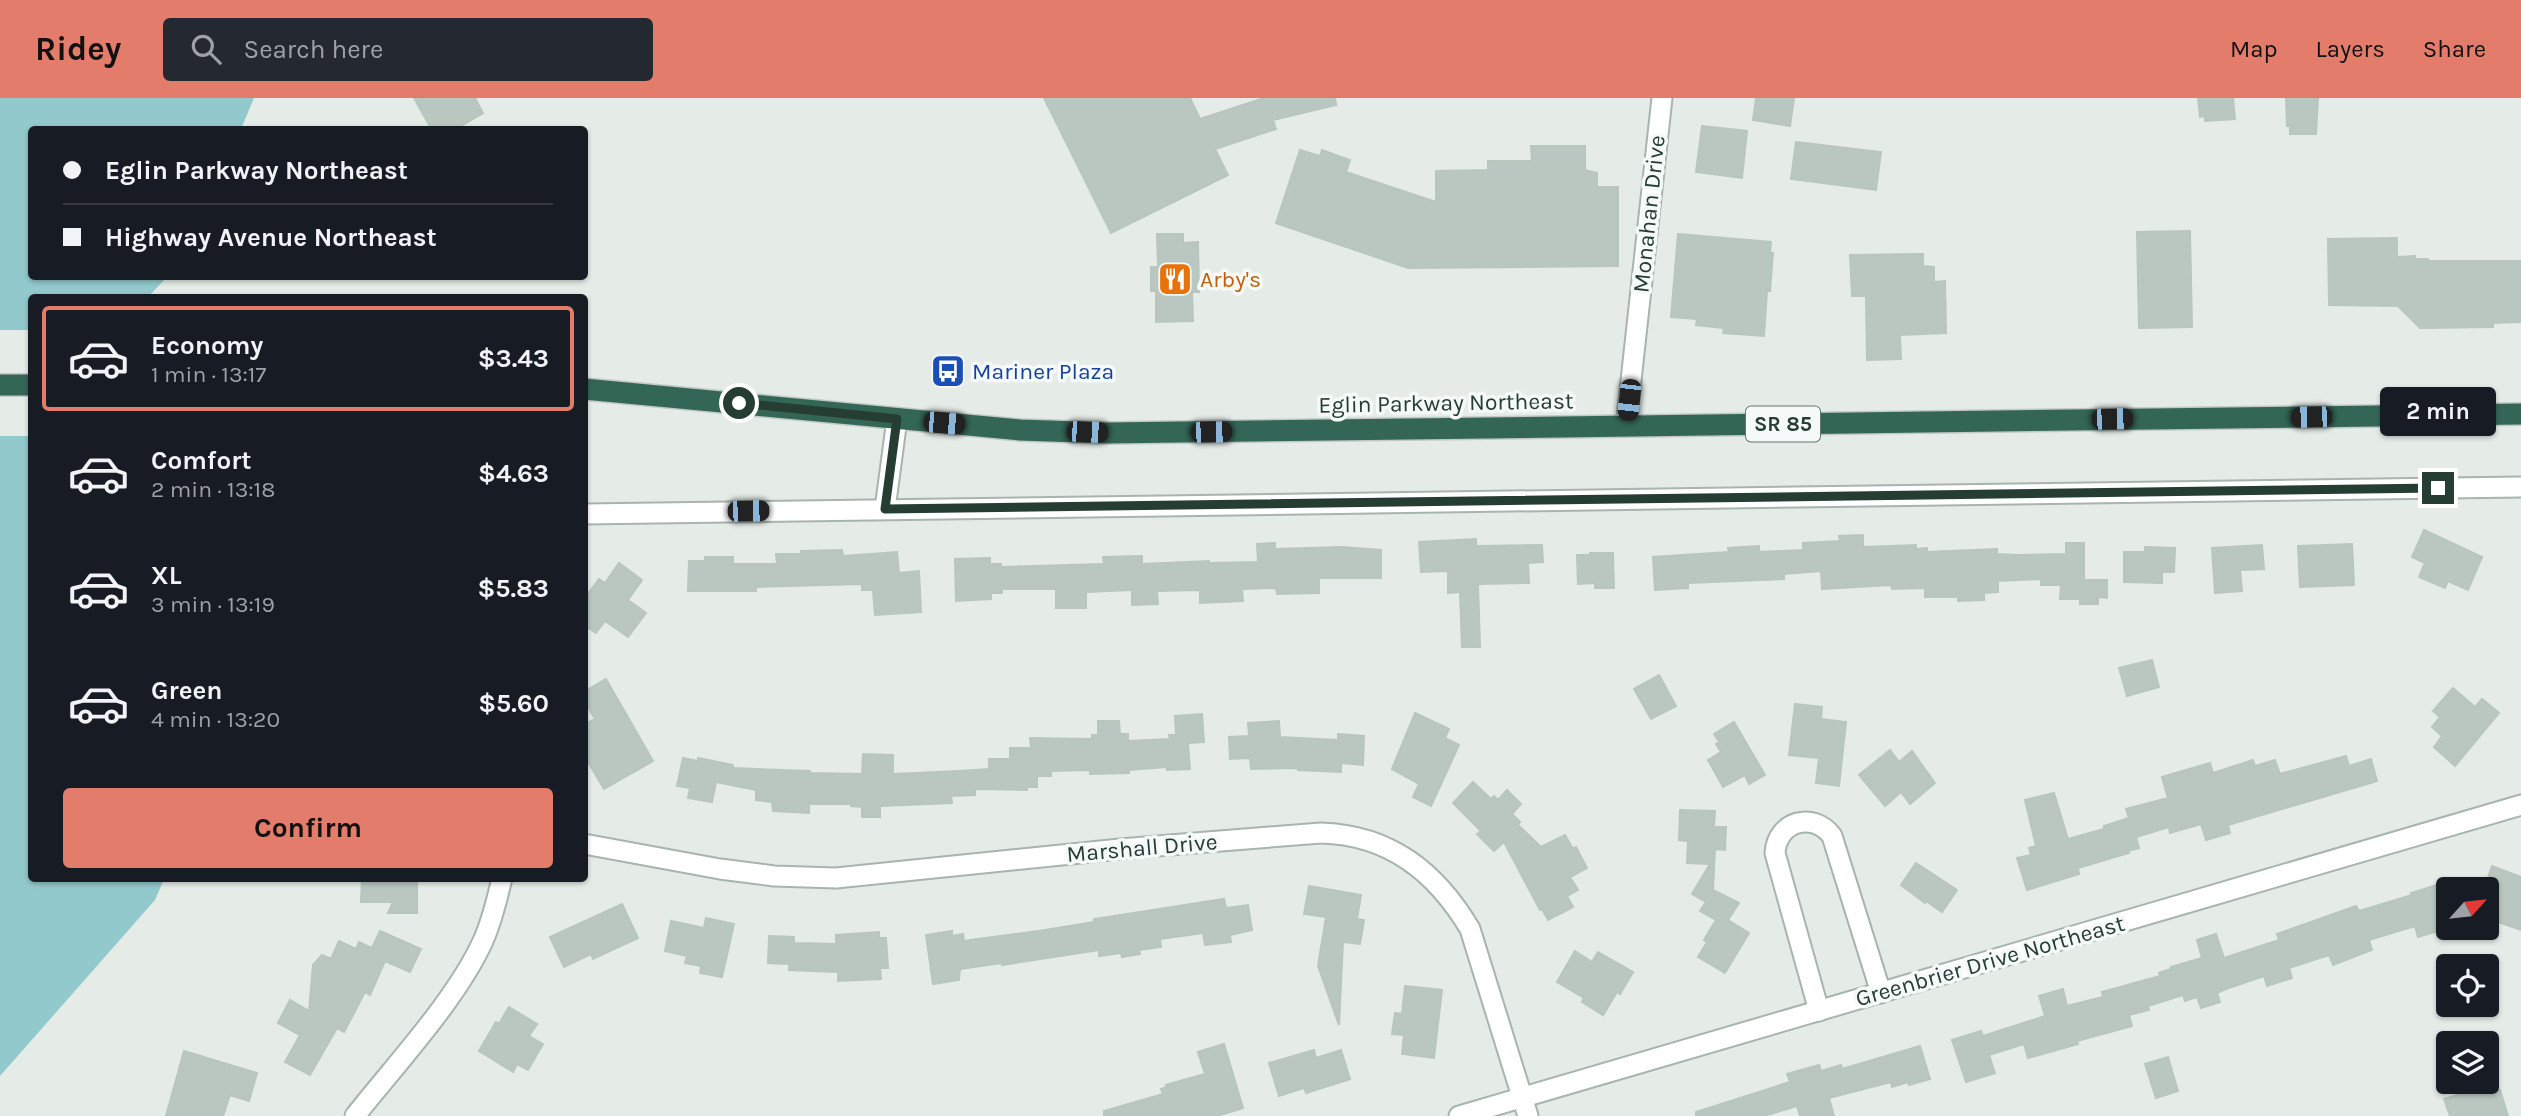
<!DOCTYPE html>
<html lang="en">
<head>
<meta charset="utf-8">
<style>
  body { margin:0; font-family:Karla,sans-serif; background:#242831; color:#f1f3f6; height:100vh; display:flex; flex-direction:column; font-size:26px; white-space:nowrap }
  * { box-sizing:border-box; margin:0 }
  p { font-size:23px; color:#9ea1a6 }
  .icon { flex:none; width:38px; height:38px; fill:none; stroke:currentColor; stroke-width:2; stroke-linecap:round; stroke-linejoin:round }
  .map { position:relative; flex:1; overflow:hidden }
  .details { position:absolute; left:28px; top:196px; width:560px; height:588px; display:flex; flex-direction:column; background:#171b24; border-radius:7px; box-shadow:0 2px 5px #0004 }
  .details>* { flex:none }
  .top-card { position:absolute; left:28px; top:28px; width:560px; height:154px; border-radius:7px; box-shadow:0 2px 5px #0004; display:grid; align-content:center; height:154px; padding:0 35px; background:#171b24 }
  .needle { width:46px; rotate:63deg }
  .buttons { position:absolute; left:2436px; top:779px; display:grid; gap:14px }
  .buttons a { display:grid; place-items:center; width:63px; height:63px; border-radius:7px; background:#171b24; box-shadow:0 2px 5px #0004; font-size:35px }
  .end { position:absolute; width:32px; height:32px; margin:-16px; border:9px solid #263d34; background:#fff; box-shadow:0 0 0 4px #fff }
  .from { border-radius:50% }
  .bubble { position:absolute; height:49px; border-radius:7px; background:#171b24; box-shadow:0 2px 5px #0004; font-size:23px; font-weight:700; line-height:49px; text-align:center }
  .car { position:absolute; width:21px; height:42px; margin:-21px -10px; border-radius:9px; box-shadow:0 0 5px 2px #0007; background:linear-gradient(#222 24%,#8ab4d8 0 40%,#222 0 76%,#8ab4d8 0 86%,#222 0) }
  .top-card b { display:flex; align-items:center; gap:24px; height:66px; font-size:26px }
  .top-card b+b { border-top:2px solid #363941 }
  .top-card i { width:18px; height:18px; background:#f1f3f6 }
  ul { padding:12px 0 0; list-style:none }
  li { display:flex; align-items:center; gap:21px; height:105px; margin:0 14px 10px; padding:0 21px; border:4px solid transparent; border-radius:7px }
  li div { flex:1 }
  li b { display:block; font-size:26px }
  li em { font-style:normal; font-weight:700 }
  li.active { border-color:#e47c6b }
  li>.icon { width:63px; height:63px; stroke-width:1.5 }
  .cta { display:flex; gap:14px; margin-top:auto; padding:14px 35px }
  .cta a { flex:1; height:80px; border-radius:7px; background:#e47c6b; color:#111; font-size:28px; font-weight:700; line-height:80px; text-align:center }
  header { display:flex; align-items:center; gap:42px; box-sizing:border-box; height:98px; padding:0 35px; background:#e47c6b; color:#111 }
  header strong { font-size:33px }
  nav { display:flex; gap:38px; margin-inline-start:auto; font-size:24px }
  .search { width:490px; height:63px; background:#242831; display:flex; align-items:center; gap:18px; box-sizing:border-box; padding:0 24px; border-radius:7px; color:#9ea1a6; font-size:26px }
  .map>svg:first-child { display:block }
</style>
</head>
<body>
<header>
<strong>Ridey</strong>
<div class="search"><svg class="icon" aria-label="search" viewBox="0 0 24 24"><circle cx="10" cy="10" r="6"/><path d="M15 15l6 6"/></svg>Search here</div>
<nav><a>Map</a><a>Layers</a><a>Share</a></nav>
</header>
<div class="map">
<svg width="2521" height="1018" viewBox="0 0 2521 1018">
  <rect width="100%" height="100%" fill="#e5ece8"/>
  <!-- water -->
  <polygon fill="#92c9cc" points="0,0 254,0 241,31 32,32 32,178 167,179 148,199 32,200 32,780 164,781 155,802 0,978"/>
  <!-- pier -->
  <rect fill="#e5ece8" x="0" y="232" width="31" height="106"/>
  <!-- building -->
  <g fill="#bac7c1" stroke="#b8c6be" stroke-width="2">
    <polygon points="414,0 475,0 483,15 454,32 432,32"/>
    <polygon points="1044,0 1190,0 1200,21 1264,0 1335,0 1336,7 1273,22 1276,31 1215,51 1228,77 1111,135"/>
    <polygon points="1756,0 1794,0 1790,28 1753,22"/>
    <polygon points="2198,0 2233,0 2235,21 2205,23 2205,18 2200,19"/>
    <polygon points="2286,0 2318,0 2316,36 2290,36 2290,28 2287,28"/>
    <polygon points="1702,28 1747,33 1742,80 1696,74"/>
    <polygon points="1796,44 1881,54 1876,92 1791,81"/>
    <polygon points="1531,48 1585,48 1585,72 1597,75 1597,89 1618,89 1618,168 1408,170 1276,125 1300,52 1320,58 1322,52 1350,62 1346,74 1436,104 1436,73 1488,72 1488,63 1532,63"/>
    <polygon points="2190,133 2192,229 2139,230 2137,134"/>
    <polygon points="1157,136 1183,136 1183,145 1198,144 1199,194 1192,194 1193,223 1156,224 1156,193 1151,193 1151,169 1158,169"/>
    <polygon points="1678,136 1771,144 1770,155 1773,155 1770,193 1767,193 1764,238 1723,235 1724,230 1696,227 1697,221 1671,219"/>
    <polygon points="2397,140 2397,159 2415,158 2415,161 2428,161 2428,163 2521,163 2521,224 2493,225 2493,229 2420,230 2398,208 2329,207 2328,141"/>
    <polygon points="1923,156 1923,168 1934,169 1934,184 1945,183 1946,235 1900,237 1901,261 1867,262 1866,198 1852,198 1850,157"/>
    <polygon points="2424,432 2482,459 2468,492 2448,483 2445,490 2419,479 2425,465 2412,459"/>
    <polygon points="1863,437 1863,449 1916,447 1916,451 1927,450 1927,454 1997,451 1997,456 2019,457 2066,456 2066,445 2084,445 2084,482 2107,482 2107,500 2098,499 2098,506 2080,506 2080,501 2060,501 2061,487 2041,487 2041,481 1998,483 1998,494 1984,495 1984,502 1958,503 1958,499 1925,499 1925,490 1892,491 1891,487 1822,491 1821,473 1784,476 1784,481 1688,485 1688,490 1655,492 1653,459 1729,454 1728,450 1759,448 1759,454 1803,452 1803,445 1840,443 1839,438"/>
    <polygon points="1476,441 1476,448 1542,447 1543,464 1528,465 1529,485 1478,486 1480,549 1462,549 1460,494 1448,495 1448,473 1421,474 1419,444"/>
    <polygon points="1275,445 1275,451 1342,449 1381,452 1381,480 1319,480 1319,495 1277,496 1276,490 1242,491 1243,503 1200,505 1200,492 1157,493 1158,506 1132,507 1132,492 1086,494 1086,510 1056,510 1056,491 1002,491 1002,495 991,495 991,501 956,503 955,461 990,460 990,466 1001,466 1001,469 1104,466 1103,459 1142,458 1142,466 1209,463 1209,465 1258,464 1257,446"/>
    <polygon points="2352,446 2354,487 2300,489 2298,448"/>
    <polygon points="2262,447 2264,471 2240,472 2242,493 2215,495 2212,450"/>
    <polygon points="2145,449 2175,450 2174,474 2162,474 2162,485 2124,484 2124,454 2145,454"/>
    <polygon points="842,452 843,458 897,454 899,475 919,473 921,514 875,517 873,492 862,492 862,486 756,489 756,493 688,493 689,463 705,463 705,459 733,459 733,466 777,466 776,456 801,456 801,453"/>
    <polygon points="1590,455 1613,455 1614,490 1595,490 1595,485 1578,486 1577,457 1590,457"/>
    <polygon points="619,465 642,482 628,502 646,515 628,539 605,523 596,535 584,527 584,501 599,481 605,485"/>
    <polygon points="2152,562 2159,589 2127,598 2119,570"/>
    <polygon points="1659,577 1676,608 1651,621 1634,591"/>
    <polygon points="606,581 653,663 604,691 584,657 584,627 595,621 584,602 584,594"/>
    <polygon points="2453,590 2475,609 2482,601 2499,615 2455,668 2434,649 2442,638 2432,629 2440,619 2433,613"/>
    <polygon points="1795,606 1822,609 1821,621 1846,624 1839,688 1816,685 1819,660 1789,657"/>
    <polygon points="1415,615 1449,631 1445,640 1459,647 1431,708 1413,699 1419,686 1392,671"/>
    <polygon points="1202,616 1204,644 1188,645 1190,671 1167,672 1167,669 1129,672 1129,675 1090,676 1090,672 1051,673 1051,678 1037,678 1037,689 1027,689 1027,692 975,691 975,697 951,698 952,705 880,708 880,719 862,719 862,709 851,708 851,706 809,706 809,715 773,713 772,704 756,702 756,692 716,684 712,704 688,700 690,690 677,688 683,660 698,663 698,660 733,667 733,670 810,673 810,675 862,676 863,656 893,657 893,676 959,673 989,671 989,661 1010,661 1010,650 1031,650 1030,640 1092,641 1092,637 1098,637 1098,623 1119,623 1120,636 1128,636 1128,643 1170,641 1169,637 1176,637 1175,618"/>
    <polygon points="1279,623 1280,639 1338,642 1338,636 1364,638 1363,667 1341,665 1341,674 1298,672 1298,670 1251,671 1250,660 1230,661 1229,639 1249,638 1248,625"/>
    <polygon points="1734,624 1765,677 1749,686 1745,677 1723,689 1708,662 1721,654 1716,646 1720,645 1714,636"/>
    <polygon points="1890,652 1899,664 1912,653 1935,685 1910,706 1901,694 1885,708 1859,677"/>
    <polygon points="2346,658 2349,668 2371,661 2377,683 2228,727 2230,735 2206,742 2201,726 2170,735 2169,729 2136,739 2139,750 2128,753 2129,755 2078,770 2079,776 2027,792 2017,760 2031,757 2029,750 2036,748 2025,702 2054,695 2068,741 2104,731 2104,728 2129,720 2126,711 2168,700 2162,679 2210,665 2213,675 2253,662 2255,668 2275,662 2280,676"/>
    <polygon points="1473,684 1491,701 1494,698 1498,702 1507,692 1521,706 1512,716 1520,724 1518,727 1541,749 1565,737 1573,751 1576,749 1587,770 1570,779 1578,792 1567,798 1573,809 1548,822 1542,811 1540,812 1504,744 1494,753 1477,736 1481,733 1453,705"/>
    <polygon points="1680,712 1715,713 1714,729 1726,729 1725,752 1715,751 1713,792 1739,805 1728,822 1749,835 1725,875 1698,859 1707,844 1704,842 1716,822 1700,813 1706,804 1692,796 1710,766 1687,765 1688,743 1679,742"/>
    <polygon points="1916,765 1957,792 1942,814 1926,803 1925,805 1901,787"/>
    <polygon points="2492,768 2521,779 2521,832 2487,820 2492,801 2487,798 2487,783"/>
    <polygon points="362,780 417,780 417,815 388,815 393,804 361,804"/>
    <polygon points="2440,786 2448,814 2448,830 2418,839 2415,828 2369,842 2372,852 2333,867 2329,857 2289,870 2292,880 2267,888 2264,878 2226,891 2217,895 2220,904 2201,910 2197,899 2185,903 2183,897 2148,908 2149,912 2129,917 2132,928 2077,943 2078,946 2028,960 2024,946 1989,957 1995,975 1966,984 1952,942 1981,933 1983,938 2045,918 2039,898 2063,891 2067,908 2103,899 2102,894 2160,878 2159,875 2171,871 2171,869 2202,860 2197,842 2216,836 2224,860 2279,842 2277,836 2356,808 2359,813 2412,797 2411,795"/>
    <polygon points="1309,788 1361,797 1357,821 1364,822 1360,846 1343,844 1339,927 1318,868 1326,819 1304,816"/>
    <polygon points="1224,801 1226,810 1248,807 1252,832 1230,837 1231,844 1205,847 1203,835 1160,841 1161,849 1139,852 1140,856 1122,859 1121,855 1099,858 1099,852 1002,867 1002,865 960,871 959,882 933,886 926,837 952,833 952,838 963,836 964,843 977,841 1039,833 1094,824 1094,821"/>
    <polygon points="622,806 638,840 593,861 591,856 564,869 550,839"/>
    <polygon points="706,820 734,826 722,879 700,875 701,868 685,865 687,858 665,853 671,823 704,830"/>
    <polygon points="380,833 421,851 410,874 385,863 370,897 365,894 344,934 337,930 310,977 285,964 300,937 278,925 290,902 309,913 313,867 322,857 331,861 339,843 356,851 359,844 372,850"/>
    <polygon points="879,834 879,840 886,840 888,870 880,870 881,881 838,883 838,874 789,872 789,866 768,865 769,838 794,839 794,845 836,846 836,837"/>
    <polygon points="1575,853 1592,864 1598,854 1633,874 1620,896 1617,894 1603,917 1582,904 1584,900 1557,884"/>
    <polygon points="1405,888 1442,892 1434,960 1402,956 1404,937 1392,936 1395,915 1402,916"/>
    <polygon points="509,909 537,926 529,938 543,946 528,972 517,966 513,974 479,953 496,924 499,926"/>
    <polygon points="1224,946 1243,1010 1217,1018 1104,1018 1104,1013 1163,996 1161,991 1167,989 1166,987 1205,976 1198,954"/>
    <polygon points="1920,948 1930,981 1909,987 1908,984 1892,989 1891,984 1829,1000 1834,1018 1800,1018 1797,1008 1764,1018 1696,1018 1696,1014 1790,984 1787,976 1819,967 1821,973 1841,967 1842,971"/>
    <polygon points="1314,952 1316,960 1341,952 1350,981 1306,995 1304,990 1279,998 1269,965"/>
    <polygon points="184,953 257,975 249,1003 230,997 223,1018 166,1018"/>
    <polygon points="2168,959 2178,993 2156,1000 2145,966"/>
    <polygon points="2486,989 2488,995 2500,992 2508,1018 2450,1018 2444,1001"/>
  </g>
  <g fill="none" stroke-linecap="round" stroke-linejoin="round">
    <!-- street casing -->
    <g stroke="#a8b4ae" stroke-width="23">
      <g id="street">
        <polyline points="1626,328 1662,0"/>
        <polyline points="885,411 897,321"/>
        <polyline points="584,416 2521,389"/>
        <path d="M584,746L720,771L774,778L836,780L1120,751L1321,735C1390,737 1436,774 1470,831L1528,1018"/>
        <path d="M1819,913L1775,755C1777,723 1813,713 1832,738L1881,895"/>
        <path d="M355,1018C396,966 456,902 483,843C492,823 497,802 502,780"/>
        <polyline points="1459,1018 2521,707"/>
      </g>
    </g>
    <!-- highway casing -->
    <g stroke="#c2c9c6" stroke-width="24">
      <g id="highway">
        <polyline points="0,287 32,287"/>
        <polyline points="584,291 1020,332 1108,335 2521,316"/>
      </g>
    </g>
    <!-- street -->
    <use href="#street" stroke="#fff" stroke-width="19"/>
    <!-- highway -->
    <use href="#highway" stroke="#346656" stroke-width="21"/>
  </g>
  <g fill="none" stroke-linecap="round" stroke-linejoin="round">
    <!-- route -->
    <polyline stroke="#263d34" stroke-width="9" points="739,305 897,321 885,411 2438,390"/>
  </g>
  <!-- icons -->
  <defs>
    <g id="restaurant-square" transform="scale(1.75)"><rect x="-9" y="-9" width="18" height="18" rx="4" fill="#e8710a" stroke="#f5f9f7"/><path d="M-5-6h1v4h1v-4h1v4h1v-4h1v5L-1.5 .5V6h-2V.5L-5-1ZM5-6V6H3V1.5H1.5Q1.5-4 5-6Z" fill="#fff"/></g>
    <g id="bus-square" transform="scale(1.75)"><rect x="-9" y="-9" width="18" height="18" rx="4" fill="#1a4fb4" stroke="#f5f9f7"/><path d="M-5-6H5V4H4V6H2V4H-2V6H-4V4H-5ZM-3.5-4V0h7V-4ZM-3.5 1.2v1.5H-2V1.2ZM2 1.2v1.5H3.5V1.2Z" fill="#fff"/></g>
  </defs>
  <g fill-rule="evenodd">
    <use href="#restaurant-square" x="1175" y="181"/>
    <use href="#bus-square" x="948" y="273"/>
  </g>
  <g text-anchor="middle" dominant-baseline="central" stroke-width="7" stroke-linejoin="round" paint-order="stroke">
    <!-- shield labels -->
    <rect fill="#f5f9f7" stroke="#64756e" stroke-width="2" x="1746" y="308.5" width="74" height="35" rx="5"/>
    <g font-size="21" font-weight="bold" fill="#263d34">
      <text x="1783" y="326">SR 85</text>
    </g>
    <!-- street labels -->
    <g font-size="23" fill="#263d34" stroke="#f5f9f7">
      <text transform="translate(1649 116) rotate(-84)">Monahan Drive</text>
      <text transform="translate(1446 305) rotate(-1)">Eglin Parkway Northeast</text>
      <text transform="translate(1142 750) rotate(-5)">Marshall Drive</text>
      <text transform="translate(1990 863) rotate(-16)">Greenbrier Drive Northeast</text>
    </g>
    <!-- food labels -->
    <g font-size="23" fill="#c56008" stroke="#f5f9f7" text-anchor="start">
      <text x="1200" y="181">Arby's</text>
    </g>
    <!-- transit labels -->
    <g font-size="23" fill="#164399" stroke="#f5f9f7" text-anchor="start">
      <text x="972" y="273">Mariner Plaza</text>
    </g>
  </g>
</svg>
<div class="buttons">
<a><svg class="needle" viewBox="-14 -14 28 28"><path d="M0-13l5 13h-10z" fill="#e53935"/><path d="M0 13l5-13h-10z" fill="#9ea1a6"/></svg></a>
<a><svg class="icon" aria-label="locate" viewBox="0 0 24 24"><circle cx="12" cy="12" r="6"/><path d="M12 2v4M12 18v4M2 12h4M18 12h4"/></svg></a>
<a><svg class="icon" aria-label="layers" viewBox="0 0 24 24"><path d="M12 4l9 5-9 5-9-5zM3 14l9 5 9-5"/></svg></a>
</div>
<i class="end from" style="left:739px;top:305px"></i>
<i class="end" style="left:2438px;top:390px"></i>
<div class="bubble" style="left:2380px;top:289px;width:116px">2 min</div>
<i class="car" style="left:1629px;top:302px;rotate:186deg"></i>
<i class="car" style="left:2311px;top:319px;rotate:269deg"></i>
<i class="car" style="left:2112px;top:321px;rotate:89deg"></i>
<i class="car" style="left:944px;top:325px;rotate:95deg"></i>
<i class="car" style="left:1087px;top:334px;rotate:92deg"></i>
<i class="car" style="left:1211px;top:334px;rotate:89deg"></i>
<i class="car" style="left:748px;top:413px;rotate:89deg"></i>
<div class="top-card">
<b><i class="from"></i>Eglin Parkway Northeast</b>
<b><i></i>Highway Avenue Northeast</b>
</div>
<section class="details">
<ul>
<li class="active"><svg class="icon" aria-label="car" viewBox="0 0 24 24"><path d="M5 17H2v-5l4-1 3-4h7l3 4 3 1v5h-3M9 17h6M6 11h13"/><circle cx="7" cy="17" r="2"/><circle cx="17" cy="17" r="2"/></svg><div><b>Economy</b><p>1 min · 13:17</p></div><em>$3.43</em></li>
<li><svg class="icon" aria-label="car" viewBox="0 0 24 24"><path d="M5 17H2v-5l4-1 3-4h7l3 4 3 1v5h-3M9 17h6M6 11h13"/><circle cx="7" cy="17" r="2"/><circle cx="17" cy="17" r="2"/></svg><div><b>Comfort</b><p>2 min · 13:18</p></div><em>$4.63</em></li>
<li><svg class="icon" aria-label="car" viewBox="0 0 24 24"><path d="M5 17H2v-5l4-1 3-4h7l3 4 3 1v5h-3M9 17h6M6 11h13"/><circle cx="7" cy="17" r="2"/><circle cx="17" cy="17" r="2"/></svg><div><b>XL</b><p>3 min · 13:19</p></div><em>$5.83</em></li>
<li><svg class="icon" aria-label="car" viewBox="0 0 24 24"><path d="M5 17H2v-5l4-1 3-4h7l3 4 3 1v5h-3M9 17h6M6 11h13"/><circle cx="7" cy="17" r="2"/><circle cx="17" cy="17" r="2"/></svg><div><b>Green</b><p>4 min · 13:20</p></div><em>$5.60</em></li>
</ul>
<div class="cta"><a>Confirm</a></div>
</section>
</div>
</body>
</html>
